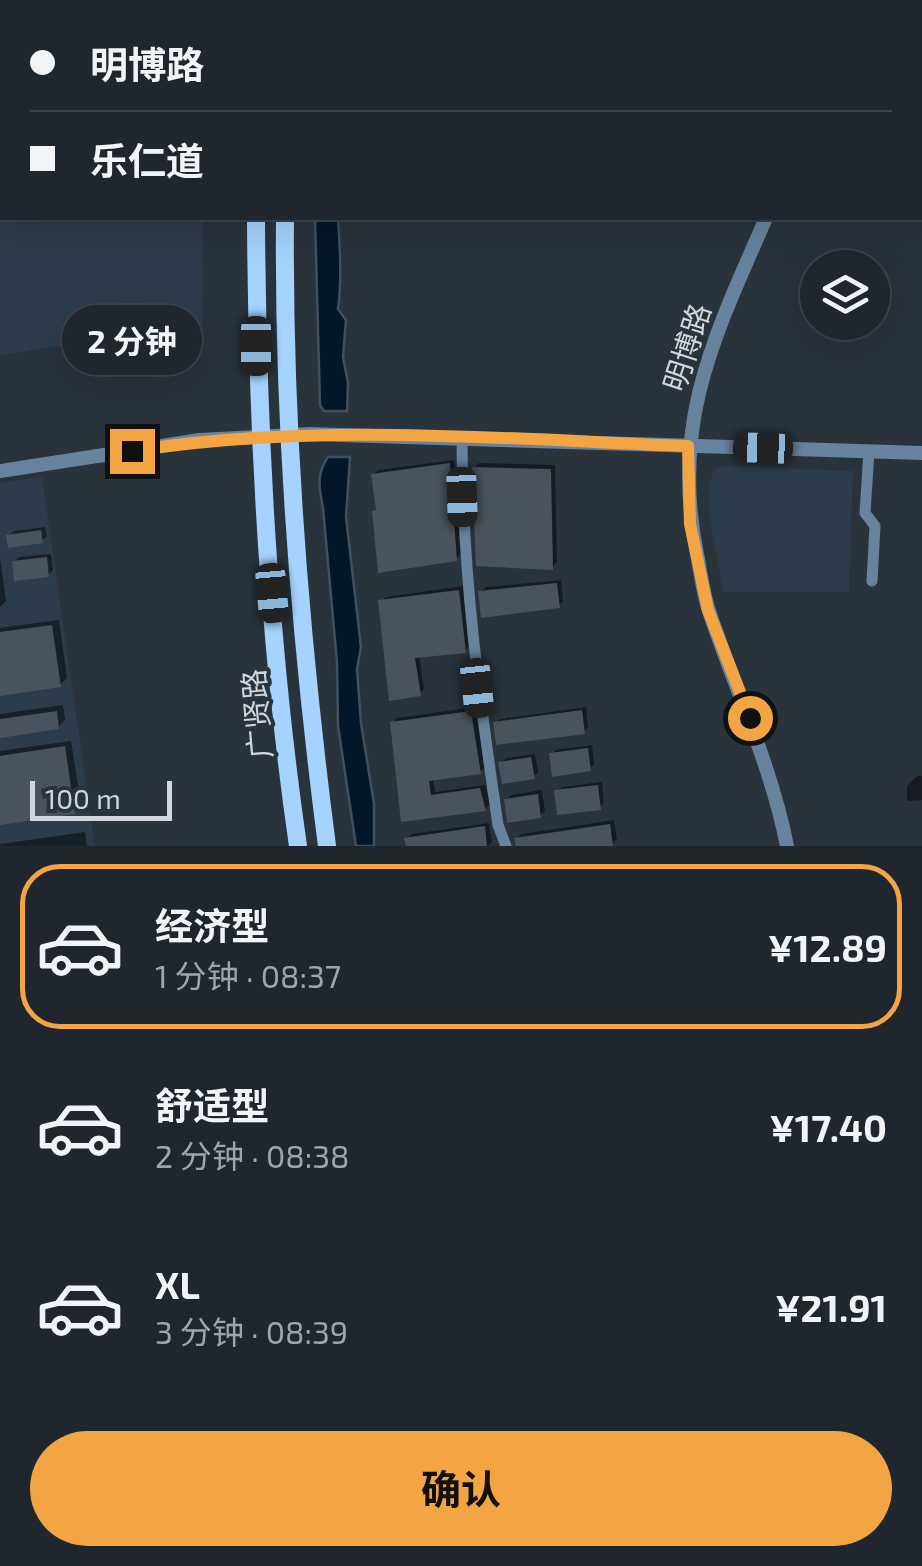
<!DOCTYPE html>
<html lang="zh">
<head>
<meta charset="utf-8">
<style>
  body { margin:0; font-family:"Exo 2","Noto Sans SC",sans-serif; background:#2c3239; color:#f1f3f6; height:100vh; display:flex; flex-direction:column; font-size:38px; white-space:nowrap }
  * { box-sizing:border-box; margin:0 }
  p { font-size:32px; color:#a1a5aa }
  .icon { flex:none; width:55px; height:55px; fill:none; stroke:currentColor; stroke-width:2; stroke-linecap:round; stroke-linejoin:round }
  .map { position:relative; height:846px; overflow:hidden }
  .drawer { display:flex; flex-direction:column; background:#1f262d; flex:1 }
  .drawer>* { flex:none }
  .top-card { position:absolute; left:0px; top:0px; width:922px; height:220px; box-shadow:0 10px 40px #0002,0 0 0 2px #3c4349; display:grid; align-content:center; height:220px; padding:0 30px; background:#1f262d }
  .controls { position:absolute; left:800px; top:250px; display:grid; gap:20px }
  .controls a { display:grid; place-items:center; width:90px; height:90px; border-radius:50%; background:#1f262d; box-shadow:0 10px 40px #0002,0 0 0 2px #3c4349; font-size:50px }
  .scale { position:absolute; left:30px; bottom:25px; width:142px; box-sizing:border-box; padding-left:10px; border:5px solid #d0d6dc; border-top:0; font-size:28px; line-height:35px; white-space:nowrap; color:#d0d6dc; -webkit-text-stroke:8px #29333c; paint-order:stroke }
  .end { position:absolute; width:45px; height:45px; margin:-22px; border:12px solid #f3a443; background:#111; box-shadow:0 0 0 5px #111 }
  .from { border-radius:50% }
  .bubble { position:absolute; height:70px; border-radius:35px; background:#1f262d; box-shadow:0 10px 40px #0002,0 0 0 2px #3c4349; font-size:32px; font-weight:700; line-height:70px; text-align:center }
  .car { position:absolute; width:30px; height:60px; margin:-30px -15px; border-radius:12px; box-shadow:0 0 8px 2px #0007; background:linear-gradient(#222 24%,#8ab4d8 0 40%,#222 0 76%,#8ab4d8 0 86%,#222 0) }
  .top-card b { display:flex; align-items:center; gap:35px; height:95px; font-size:38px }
  .top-card b+b { border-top:2px solid #3c4349 }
  .top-card i { width:25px; height:25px; background:#f1f3f6 }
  ul { padding:18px 0 0; list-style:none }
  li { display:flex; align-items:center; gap:30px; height:165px; margin:0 20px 15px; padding:0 10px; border:5px solid transparent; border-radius:40px }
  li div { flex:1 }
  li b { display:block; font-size:38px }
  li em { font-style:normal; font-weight:700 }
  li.current { border-color:#f3a443 }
  li>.icon { width:90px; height:90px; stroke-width:1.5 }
  .cta { display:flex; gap:20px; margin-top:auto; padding:20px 30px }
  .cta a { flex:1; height:115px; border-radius:60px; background:#f3a443; color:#111; font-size:40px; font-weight:700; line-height:115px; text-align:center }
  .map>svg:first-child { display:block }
</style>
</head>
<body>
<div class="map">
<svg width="922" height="846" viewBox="0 0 922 846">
  <rect width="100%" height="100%" fill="#29333c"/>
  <!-- built -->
  <g fill="#2d3c4a">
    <polygon points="0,0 207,0 2,2 2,218 203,218 203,325 0,355"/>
    <polygon points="723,466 853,471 849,592 723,592 710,519 709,485 714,470"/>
    <polygon points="42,477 95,846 0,846 0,483"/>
  </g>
  <!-- water -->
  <g fill="#03172a" stroke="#40505f" stroke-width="2.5">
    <path d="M315,218H338C340,249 342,279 338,309L346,320L343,357L348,383L347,411H324L320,405Z"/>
    <path d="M328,457H350L346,517L361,647L357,669L361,723L374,804V846H356L338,726L337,662L323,508C319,488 316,474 328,457Z"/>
  </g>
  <!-- shadow -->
  <g fill="#0007">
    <polygon points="877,0 922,0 922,7 920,2 877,2"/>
    <polygon points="2,41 2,124 0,124 0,42"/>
    <polygon points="454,460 461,554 456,559 374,512 378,507 373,475 378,470"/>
    <polygon points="479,463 555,465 557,562 552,567 474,468"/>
    <polygon points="45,527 47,536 42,541 9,536 14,531"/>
    <polygon points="51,554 53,570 48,575 14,562 19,557"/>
    <polygon points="0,558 6,601 0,607"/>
    <polygon points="561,580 563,601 559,606 481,592 486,587"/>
    <polygon points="463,586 469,646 465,650 419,655 424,689 419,694 381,601 386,597"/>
    <polygon points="59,620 67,678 60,685 0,693 0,628"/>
    <polygon points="63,705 65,720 58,727 0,735 0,714"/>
    <polygon points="475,707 485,767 480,771 433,778 435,792 485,785 490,804 485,809 404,819 393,723 397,718"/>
    <polygon points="586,707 588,727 584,732 496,723 500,719"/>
    <polygon points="71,741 81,805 74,811 0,822 0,751"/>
    <polygon points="592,745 594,764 590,769 552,754 556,750"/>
    <polygon points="535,754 538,772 533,777 501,763 506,758"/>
    <polygon points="917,776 922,776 922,800 907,801 907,786"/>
    <polygon points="602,782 604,803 599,807 557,791 562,787"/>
    <polygon points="542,790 545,811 540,815 506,799 511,795"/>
    <polygon points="614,820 617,839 612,844 518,846 517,838 522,834"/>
    <polygon points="489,823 492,842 488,846 408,846 407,838 412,834"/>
    <polygon points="85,832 87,846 0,846 0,844"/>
  </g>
  <!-- building -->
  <g fill="#49535d">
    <polygon points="450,463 457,561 378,573 372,511 376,510 371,474"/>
    <polygon points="472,467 551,469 553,570 476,566"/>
    <polygon points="41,530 43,543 8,548 6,535"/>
    <polygon points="47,557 49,577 14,581 12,561"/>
    <polygon points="557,583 560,608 481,618 478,591"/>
    <polygon points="459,590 466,653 415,658 421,696 389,701 378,600"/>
    <polygon points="52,625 61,687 0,696 0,632"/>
    <polygon points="582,710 585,734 496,745 493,722"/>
    <polygon points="57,711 59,729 0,738 0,719"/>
    <polygon points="471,711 481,774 429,781 431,795 480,788 486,811 401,822 390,722"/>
    <polygon points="65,746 75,814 0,825 0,756"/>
    <polygon points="588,748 591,771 552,777 549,753"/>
    <polygon points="531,757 535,779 502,784 498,762"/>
    <polygon points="598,785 601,810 557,815 554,790"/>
    <polygon points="538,794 541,818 507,823 504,799"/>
    <polygon points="610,824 613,846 516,846 514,838"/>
    <polygon points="485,826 487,846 406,846 404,838"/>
  </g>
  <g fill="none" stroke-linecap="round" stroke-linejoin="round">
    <!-- minor -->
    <g stroke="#67839d" stroke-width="11">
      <path d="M462,438C462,571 479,695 498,825L506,846"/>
      <polyline points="869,451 865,513 875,526 872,581"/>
    </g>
    <!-- tertiary -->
    <g stroke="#67839d" stroke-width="14">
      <polyline points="834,2 835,0"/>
      <path d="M766,218C715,335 670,422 697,554C701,574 703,595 710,614C736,691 771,765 787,846"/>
      <polyline points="0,471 200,440 309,434 922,453"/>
    </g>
    <!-- primary -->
    <g stroke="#a5d2fe" stroke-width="18">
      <polyline points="260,2 260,0"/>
      <polyline points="289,2 289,0"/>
      <path d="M256,218C257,426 268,639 298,846"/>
      <path d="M285,218C283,427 300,638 327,846"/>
    </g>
  </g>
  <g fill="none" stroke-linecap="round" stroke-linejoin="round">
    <!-- route -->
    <path stroke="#f3a443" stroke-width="12" d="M132,451C316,422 503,439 688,446L690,524L708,610L750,718"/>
  </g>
  <g text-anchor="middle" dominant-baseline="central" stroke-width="8" stroke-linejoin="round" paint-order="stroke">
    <!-- street labels -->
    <g font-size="30" fill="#d0d6dc" stroke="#29333c">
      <text transform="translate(686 347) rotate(-72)">明博路</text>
      <text transform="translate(256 714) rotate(-95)">广贤路</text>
    </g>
  </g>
</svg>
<div class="controls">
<a><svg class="icon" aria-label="layers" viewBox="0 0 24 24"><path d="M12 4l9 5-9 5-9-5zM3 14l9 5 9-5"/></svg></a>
</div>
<div class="scale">100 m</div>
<i class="end from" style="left:750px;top:718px"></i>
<i class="end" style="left:132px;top:451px"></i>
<div class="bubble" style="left:62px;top:305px;width:140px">2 分钟</div>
<i class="car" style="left:256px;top:346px;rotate:180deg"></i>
<i class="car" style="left:763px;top:448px;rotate:272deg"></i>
<i class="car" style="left:462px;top:497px;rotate:178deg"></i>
<i class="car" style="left:272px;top:593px;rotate:175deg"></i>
<i class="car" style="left:477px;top:688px;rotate:174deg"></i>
<div class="top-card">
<b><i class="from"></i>明博路</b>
<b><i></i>乐仁道</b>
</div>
</div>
<section class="drawer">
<ul>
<li class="current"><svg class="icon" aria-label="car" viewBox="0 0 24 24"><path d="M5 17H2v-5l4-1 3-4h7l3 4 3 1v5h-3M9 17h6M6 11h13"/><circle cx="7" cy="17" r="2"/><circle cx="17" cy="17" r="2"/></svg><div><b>经济型</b><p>1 分钟 · 08:37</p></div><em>¥12.89</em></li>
<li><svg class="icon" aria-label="car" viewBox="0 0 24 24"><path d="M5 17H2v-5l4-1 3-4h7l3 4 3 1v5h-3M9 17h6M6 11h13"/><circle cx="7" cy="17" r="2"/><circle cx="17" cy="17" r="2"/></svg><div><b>舒适型</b><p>2 分钟 · 08:38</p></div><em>¥17.40</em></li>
<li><svg class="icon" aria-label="car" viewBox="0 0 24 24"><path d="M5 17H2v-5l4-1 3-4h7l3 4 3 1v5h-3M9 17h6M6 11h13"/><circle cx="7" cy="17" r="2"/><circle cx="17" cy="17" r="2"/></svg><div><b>XL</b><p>3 分钟 · 08:39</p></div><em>¥21.91</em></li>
</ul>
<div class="cta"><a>确认</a></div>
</section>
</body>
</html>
